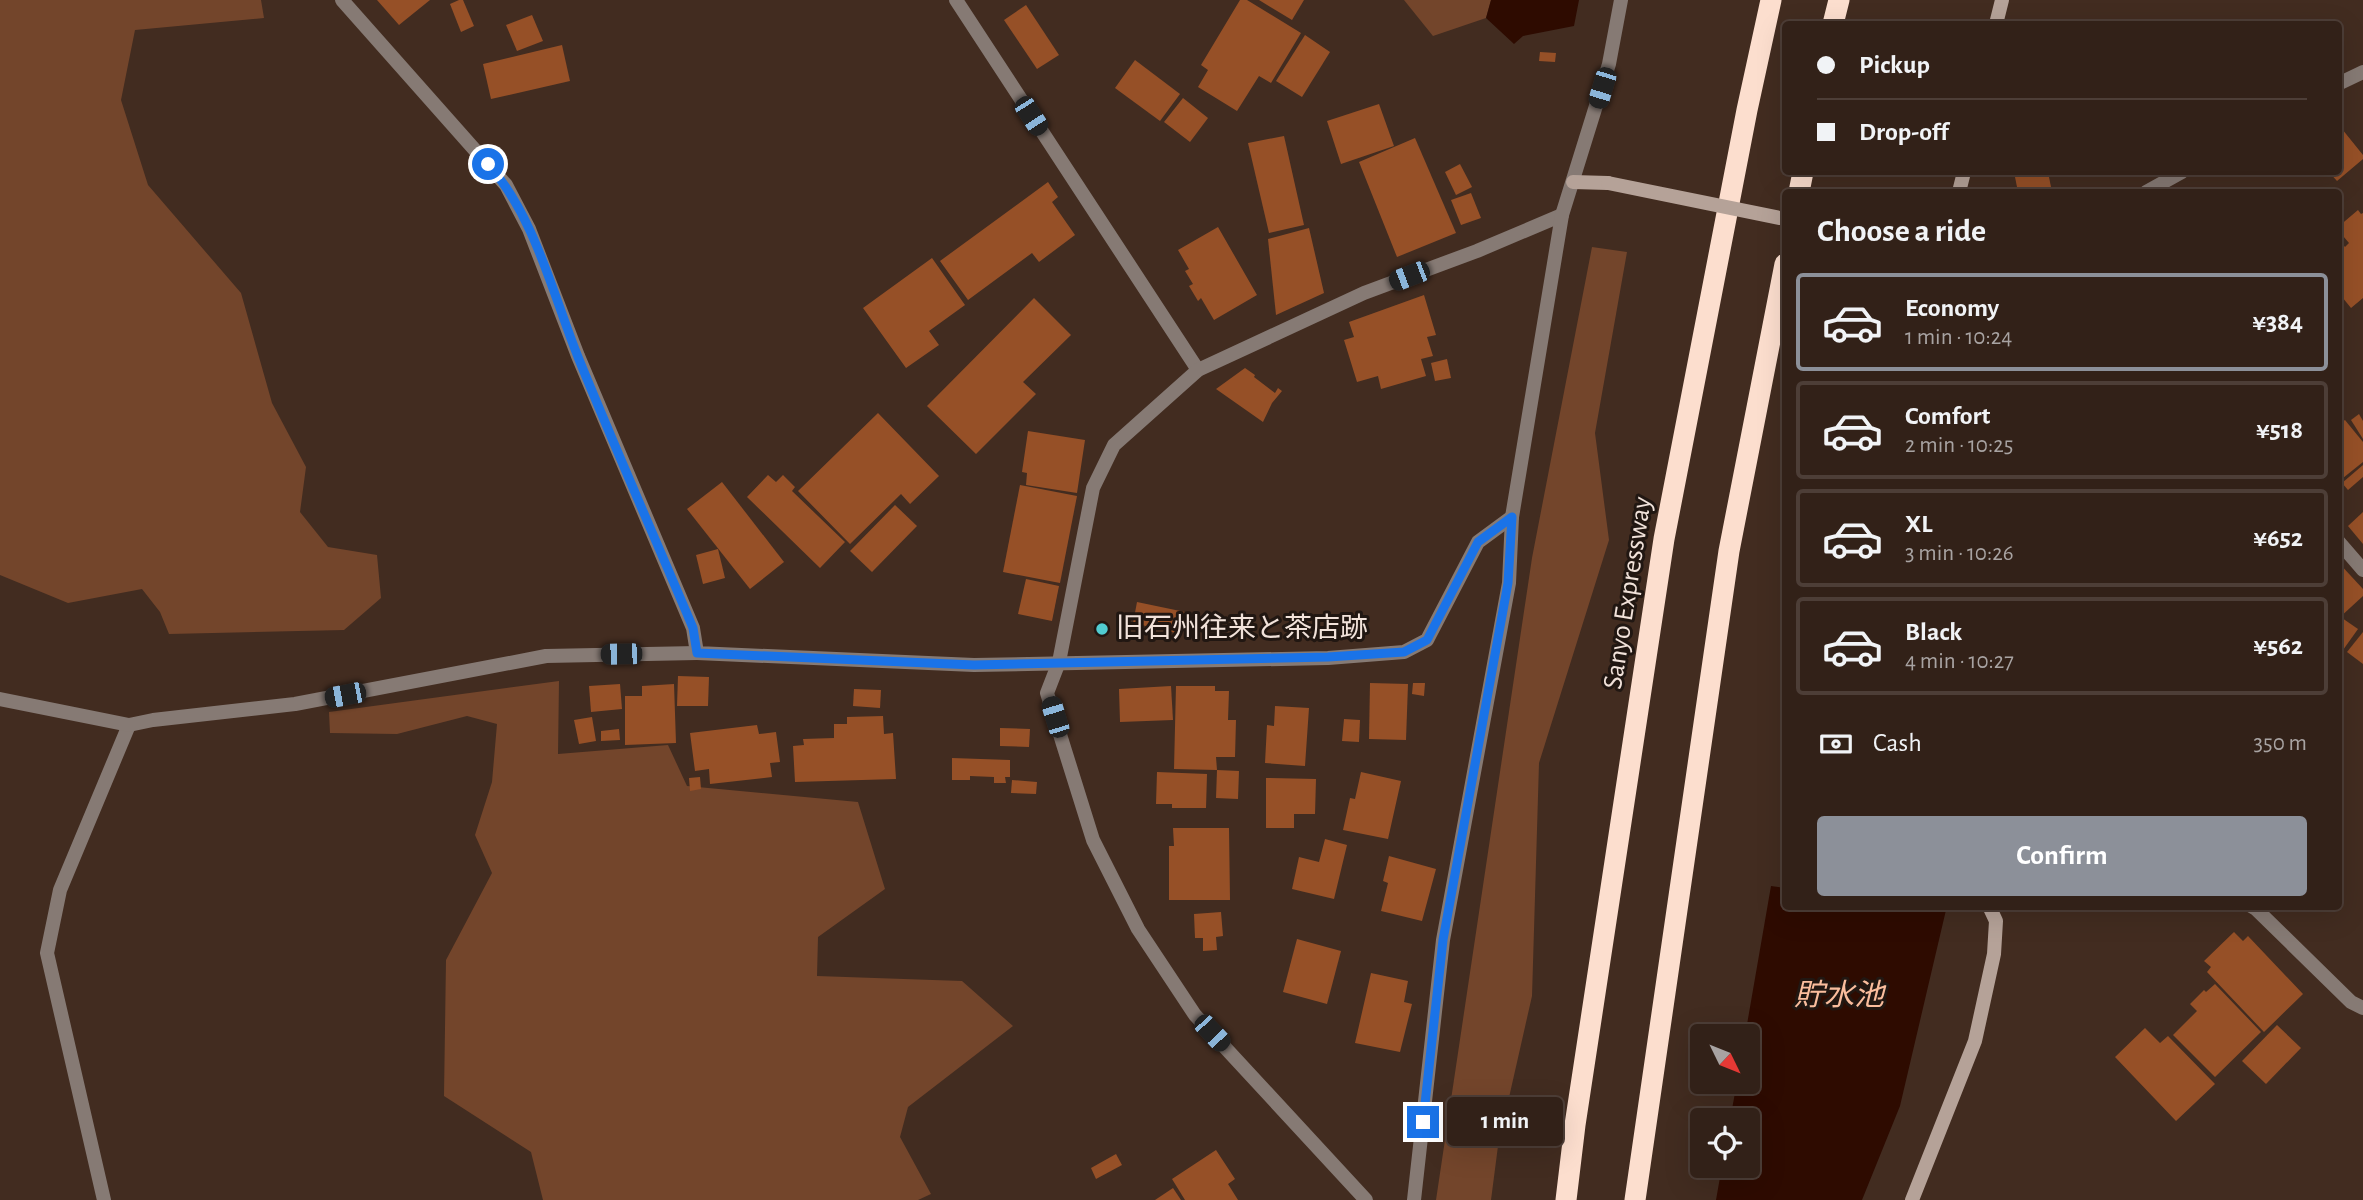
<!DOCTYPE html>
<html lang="en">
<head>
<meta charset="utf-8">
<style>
  body { margin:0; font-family:"Alegreya Sans","Noto Sans JP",sans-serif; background:#3d2e25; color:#f1f3f6; height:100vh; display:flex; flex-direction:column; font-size:26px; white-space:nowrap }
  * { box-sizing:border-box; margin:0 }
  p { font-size:23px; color:#a8a3a2 }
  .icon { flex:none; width:38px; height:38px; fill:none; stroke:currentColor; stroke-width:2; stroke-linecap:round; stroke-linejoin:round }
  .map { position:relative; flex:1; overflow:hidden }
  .side { position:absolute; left:1782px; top:189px; width:560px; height:721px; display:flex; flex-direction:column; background:#322118; border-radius:7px; box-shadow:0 7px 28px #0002,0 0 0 2px #4d3e37 }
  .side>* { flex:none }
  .guide { position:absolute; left:1782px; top:21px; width:560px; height:154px; border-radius:7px; box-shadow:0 7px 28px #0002,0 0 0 2px #4d3e37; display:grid; align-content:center; height:154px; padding:0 35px; background:#322118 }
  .needle { width:46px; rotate:133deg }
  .controls { position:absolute; left:1690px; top:1024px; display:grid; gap:14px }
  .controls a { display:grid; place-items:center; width:70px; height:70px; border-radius:7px; background:#322118; box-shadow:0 7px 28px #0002,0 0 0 2px #4d3e37; font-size:35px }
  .end { position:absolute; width:32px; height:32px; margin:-16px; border:9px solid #1a73e8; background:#fff; box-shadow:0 0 0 4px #fff }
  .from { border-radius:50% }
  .bubble { position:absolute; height:49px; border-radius:7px; background:#322118; box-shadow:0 7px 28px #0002,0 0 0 2px #4d3e37; font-size:23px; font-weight:600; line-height:49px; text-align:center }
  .car { position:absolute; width:21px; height:42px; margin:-21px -10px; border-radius:9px; box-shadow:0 0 5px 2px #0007; background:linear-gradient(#222 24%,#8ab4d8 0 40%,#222 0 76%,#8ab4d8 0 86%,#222 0) }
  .guide b { display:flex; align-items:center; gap:24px; height:66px; font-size:26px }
  .guide b+b { border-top:2px solid #4d3e37 }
  .guide i { width:18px; height:18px; background:#f1f3f6 }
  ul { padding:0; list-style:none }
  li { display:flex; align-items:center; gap:21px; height:98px; margin:0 14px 10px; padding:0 21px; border:4px solid #4d3e37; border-radius:7px }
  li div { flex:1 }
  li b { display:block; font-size:26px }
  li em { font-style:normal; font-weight:600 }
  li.current { border-color:#8c9099 }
  li>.icon { width:63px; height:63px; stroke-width:1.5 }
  h2 { padding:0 35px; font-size:32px; line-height:84px }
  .pay { display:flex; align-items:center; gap:18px; height:77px; padding:0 35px; font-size:26px }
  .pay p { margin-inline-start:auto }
  .primary-button { display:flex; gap:14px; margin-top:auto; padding:14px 35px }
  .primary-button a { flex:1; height:80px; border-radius:7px; background:#8c9099; color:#fff; font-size:28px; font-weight:600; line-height:80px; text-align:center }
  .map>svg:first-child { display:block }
</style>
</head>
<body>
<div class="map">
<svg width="2363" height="1200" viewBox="0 0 2363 1200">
  <rect width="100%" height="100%" fill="#422c20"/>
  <!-- green -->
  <g fill="#73452b">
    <polygon points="0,0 261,0 264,18 135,30 121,100 148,185 241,293 272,403 306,467 300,512 328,547 377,555 381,598 344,630 169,634 160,612 142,589 68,603 0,575"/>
    <polygon points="1404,0 1491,0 1486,18 1433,36"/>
    <polygon points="1592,247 1627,252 1595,433 1609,540 1539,763 1532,996 1498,1146 1491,1200 1436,1200 1532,558"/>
    <polygon points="559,681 558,754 668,745 687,786 858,802 885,889 818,937 817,976 962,981 1013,1026 908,1107 900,1137 931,1194 918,1200 543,1200 531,1152 444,1096 446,960 492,873 475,835 492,782 497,724 467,716 397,734 330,733 329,712"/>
  </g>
  <!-- water -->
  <g fill="#2e0b00">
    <polygon points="1491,0 1579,0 1574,26 1523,36 1514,44 1486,18"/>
    <polygon points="1771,886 1785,888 1785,906 1924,906 1946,910 1900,1106 1862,1200 1716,1200 1722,1166 1748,1166 1748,1120 1730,1120 1737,1082 1748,1082 1748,1036 1745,1036"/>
  </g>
  <!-- building -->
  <g fill="#965027">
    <polygon points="377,0 430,0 399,25"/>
    <polygon points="459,0 463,0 474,26 461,32 450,4"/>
    <polygon points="1240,0 1247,0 1301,33 1271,83 1259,76 1237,111 1198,87 1208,70 1201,65"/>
    <polygon points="1259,0 1304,0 1292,20"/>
    <polygon points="1026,5 1059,55 1037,69 1004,20"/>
    <polygon points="532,15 543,41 517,51 506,25"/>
    <polygon points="1305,35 1330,52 1302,97 1276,81"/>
    <polygon points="562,45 570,81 491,99 483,64"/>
    <polygon points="1540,52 1556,53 1555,62 1539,61"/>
    <polygon points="1135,60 1180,94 1160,121 1115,88"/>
    <polygon points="1183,98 1208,118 1190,142 1164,122"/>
    <polygon points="1379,104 1394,146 1341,164 1327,121"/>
    <polygon points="2338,124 2363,155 2363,159 2337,181 2329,172 2338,172"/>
    <polygon points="1284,136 1304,225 1269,233 1248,143"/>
    <polygon points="1415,138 1456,233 1397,257 1359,162"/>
    <polygon points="1460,164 1472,187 1456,195 1445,172"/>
    <polygon points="2014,172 2048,172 2052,192 2018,192"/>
    <polygon points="1048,182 1058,197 1052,202 1075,235 1039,262 1032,253 968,300 940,261"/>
    <polygon points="1471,193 1481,218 1461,225 1451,200"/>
    <polygon points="2358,210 2361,214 2363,213 2363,298 2351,308 2338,292 2338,239 2345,247 2349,243 2338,230 2338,227"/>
    <polygon points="1218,227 1257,295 1214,320 1201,298 1198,301 1189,286 1193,284 1185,271 1189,269 1178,250"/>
    <polygon points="1309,228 1324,293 1276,315 1268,239"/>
    <polygon points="932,258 965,305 929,331 939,345 906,368 863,308"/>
    <polygon points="1424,295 1436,335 1427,337 1433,356 1421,359 1426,376 1381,389 1378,376 1357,382 1344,340 1354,337 1349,322"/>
    <polygon points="1034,298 1071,335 1023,382 1036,394 976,454 927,406"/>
    <polygon points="1447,359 1451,378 1435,381 1431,363"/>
    <polygon points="1245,368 1255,375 1254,377 1275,393 1278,388 1282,391 1272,403 1263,422 1216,389"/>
    <polygon points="878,413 939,476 910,504 901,494 850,544 798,491"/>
    <polygon points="2359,414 2363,421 2363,439 2351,420"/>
    <polygon points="2345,420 2363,442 2363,462 2338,482 2338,425"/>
    <polygon points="1028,431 1085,440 1077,493 1026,485 1027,473 1022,472"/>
    <polygon points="2363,465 2363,477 2348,490 2342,483"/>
    <polygon points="768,475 776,482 783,475 795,487 792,491 845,542 820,568 747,497"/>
    <polygon points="722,482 784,562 750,589 687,509"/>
    <polygon points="1020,485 1077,496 1060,583 1003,572"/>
    <polygon points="895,505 917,526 872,572 850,551"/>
    <polygon points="2363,512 2363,544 2348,526"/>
    <polygon points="718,549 725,578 703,584 696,555"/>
    <polygon points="2338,562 2363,589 2363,596 2338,619"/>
    <polygon points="1026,579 1059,586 1052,621 1018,614"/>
    <polygon points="1137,602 1185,612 1180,634 1133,623"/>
    <polygon points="2342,618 2358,629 2343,650 2338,646 2338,623"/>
    <polygon points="2363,632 2363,664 2347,652"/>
    <polygon points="678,676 709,677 708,706 677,706"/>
    <polygon points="1370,683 1408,684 1406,740 1369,739"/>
    <polygon points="1413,683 1425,683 1424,696 1412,694"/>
    <polygon points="620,684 622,709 591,712 589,686"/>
    <polygon points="674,684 676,743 625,745 625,696 642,696 642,686"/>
    <polygon points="1171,686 1173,720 1120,722 1119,689"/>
    <polygon points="1176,686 1215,686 1215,691 1229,691 1228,720 1236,720 1235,757 1216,757 1217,770 1174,769"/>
    <polygon points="854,689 881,690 880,708 853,706"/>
    <polygon points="1275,706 1309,708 1305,766 1265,763 1267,725 1274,726"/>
    <polygon points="883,716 884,734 893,733 896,779 795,782 793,746 804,745 803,739 834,738 834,724 847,724 847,717"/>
    <polygon points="592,717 596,741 579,744 574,720"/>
    <polygon points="1344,719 1360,720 1359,742 1342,741"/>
    <polygon points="757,725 759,734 776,732 780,762 770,763 772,777 710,784 709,769 695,771 690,733"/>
    <polygon points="1000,728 1030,729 1029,747 1000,746"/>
    <polygon points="619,729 620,740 601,741 601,731"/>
    <polygon points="952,758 1010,760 1010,777 1005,777 1006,783 994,783 994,777 970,776 970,780 952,780"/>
    <polygon points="1217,770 1239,771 1238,799 1216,798"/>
    <polygon points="1157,772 1207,774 1206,808 1172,808 1172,804 1156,804"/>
    <polygon points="1361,772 1401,781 1388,839 1343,830 1350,798 1355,799"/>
    <polygon points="700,777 701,789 690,791 689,778"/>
    <polygon points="1266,778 1316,779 1315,814 1294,814 1294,828 1266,828"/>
    <polygon points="1012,780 1037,782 1036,794 1011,793"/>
    <polygon points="1173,828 1229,828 1230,900 1169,900 1169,846 1174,846"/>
    <polygon points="1325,839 1347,845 1334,899 1292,889 1299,857 1319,862"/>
    <polygon points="1389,856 1436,869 1422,921 1381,911 1388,883 1383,881"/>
    <polygon points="1221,912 1223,936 1216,937 1217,950 1203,951 1203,938 1195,938 1194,914"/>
    <polygon points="2234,932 2243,941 2248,936 2303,994 2264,1032 2207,972 2211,967 2204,961"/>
    <polygon points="1297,939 1341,951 1327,1004 1283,992"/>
    <polygon points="1371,973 1408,981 1404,1002 1412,1004 1400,1052 1355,1043"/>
    <polygon points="2215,984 2261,1032 2215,1077 2173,1035 2197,1011 2190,1004 2204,990 2206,992"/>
    <polygon points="2277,1025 2301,1048 2266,1084 2242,1061"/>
    <polygon points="2145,1028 2160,1043 2168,1036 2215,1084 2176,1121 2115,1057"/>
    <polygon points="1216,1150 1235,1179 1228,1184 1238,1200 1185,1200 1172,1179"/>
    <polygon points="1116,1154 1122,1165 1096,1179 1091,1168"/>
    <polygon points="1173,1188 1181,1200 1155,1200"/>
  </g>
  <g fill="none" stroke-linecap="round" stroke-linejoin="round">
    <!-- lane -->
    <polyline stroke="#867a74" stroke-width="14" points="104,1200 47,953 60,890 129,725"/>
    <!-- street -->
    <g stroke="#867a74" stroke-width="14">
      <polyline points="342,0 506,185 529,229 578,356 693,628 697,653 974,665 1328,658 1404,652 1427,640 1478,542 1512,517"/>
      <polyline points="956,0 1198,370"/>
      <polyline points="2338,84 2363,72"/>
      <polyline points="2146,192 2182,172"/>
      <polyline points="2338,541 2363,570"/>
      <polyline points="0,699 129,725 153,720 295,704 546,656 697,653"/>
      <polyline points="2251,906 2256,909 2351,1002 2363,1008"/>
      <polyline points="1366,1200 1195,1015 1138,929 1093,840 1047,693 1059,662 1093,488 1114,445 1198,370 1364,293 1477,251 1562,215"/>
      <polyline points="1414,1200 1443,940 1509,583 1512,517 1562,215 1609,64 1621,0"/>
    </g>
    <!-- secondary -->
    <g stroke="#b5a298" stroke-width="14">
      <polyline points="1996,24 2002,0"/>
      <polyline points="1573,182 1608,183"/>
      <polyline points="1959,192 1964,172"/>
      <polyline points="1912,1200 1975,1041 1994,954 1996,921 1989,906"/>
    </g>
    <!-- highway -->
    <g stroke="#fcdece" stroke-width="21">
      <polyline points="1833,24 1839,0"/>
      <polyline points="1799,192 1803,172"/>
      <polyline points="1566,1200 1575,1125 1664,539 1747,110 1771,0"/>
      <polyline points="1635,1200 1729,551 1785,264"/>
    </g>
    <!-- secondary-bridge -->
    <polyline stroke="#b5a298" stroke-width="14" points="1608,183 1785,219"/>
  </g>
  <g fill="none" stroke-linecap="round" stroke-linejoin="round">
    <!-- route -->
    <path stroke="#1a73e8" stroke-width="9" d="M488,164C535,217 552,292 578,357C615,448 655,538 693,628L697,653L974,665L1328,657L1404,652L1427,640L1478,542L1512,517L1508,583L1443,940L1423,1122"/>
  </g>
  <!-- markers -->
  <circle fill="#51ccd1" stroke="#211712" stroke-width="2.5" cx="1102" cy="629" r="7"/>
  <g text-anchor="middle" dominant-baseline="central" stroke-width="6" stroke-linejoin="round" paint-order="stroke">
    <!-- street labels -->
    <g font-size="28" fill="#f1e2da" stroke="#211712">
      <text transform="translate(1628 593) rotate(-81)">Sanyo Expressway</text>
    </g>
    <!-- poi labels -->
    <g font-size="28" fill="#f1e2da" stroke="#211712" text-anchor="start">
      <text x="1116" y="629">旧石州往来と茶店跡</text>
    </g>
    <!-- water labels -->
    <g font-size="30" font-style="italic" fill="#fabd9d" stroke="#211712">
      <text x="1839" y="996">貯水池</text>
    </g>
  </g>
</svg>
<div class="controls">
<a><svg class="needle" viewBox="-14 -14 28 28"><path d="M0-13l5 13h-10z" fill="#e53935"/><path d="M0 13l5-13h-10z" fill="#a8a3a2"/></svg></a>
<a><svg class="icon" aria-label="locate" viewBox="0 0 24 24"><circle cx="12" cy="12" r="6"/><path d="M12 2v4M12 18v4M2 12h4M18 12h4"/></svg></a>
</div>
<i class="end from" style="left:488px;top:164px"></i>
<i class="end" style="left:1423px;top:1122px"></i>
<div class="bubble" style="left:1447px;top:1097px;width:116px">1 min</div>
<i class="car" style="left:1602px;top:88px;rotate:197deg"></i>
<i class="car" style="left:1031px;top:116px;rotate:147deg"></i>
<i class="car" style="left:1409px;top:276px;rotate:249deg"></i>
<i class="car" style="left:621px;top:654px;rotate:269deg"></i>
<i class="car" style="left:345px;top:695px;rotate:259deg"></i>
<i class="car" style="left:1055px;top:717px;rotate:343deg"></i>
<i class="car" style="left:1212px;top:1033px;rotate:137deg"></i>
<div class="guide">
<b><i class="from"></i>Pickup</b>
<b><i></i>Drop-off</b>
</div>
<section class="side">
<h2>Choose a ride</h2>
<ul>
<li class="current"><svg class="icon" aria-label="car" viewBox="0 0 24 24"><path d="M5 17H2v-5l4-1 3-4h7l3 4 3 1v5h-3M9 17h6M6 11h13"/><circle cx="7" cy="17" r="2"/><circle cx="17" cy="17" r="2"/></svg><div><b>Economy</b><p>1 min · 10:24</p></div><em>¥384</em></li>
<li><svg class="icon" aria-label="car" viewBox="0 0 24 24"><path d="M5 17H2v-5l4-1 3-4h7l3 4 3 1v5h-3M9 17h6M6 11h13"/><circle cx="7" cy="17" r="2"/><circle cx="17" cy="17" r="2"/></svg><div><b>Comfort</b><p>2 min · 10:25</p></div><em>¥518</em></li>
<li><svg class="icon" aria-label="car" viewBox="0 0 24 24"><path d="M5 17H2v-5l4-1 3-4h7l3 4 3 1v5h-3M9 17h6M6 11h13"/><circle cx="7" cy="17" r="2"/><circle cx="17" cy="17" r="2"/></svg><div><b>XL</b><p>3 min · 10:26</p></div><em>¥652</em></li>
<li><svg class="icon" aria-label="car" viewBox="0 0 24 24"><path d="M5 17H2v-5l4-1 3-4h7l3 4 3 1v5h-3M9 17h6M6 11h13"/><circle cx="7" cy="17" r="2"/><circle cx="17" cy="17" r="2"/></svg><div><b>Black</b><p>4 min · 10:27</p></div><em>¥562</em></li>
</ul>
<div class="pay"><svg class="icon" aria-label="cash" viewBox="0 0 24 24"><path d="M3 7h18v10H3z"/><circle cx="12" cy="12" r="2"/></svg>Cash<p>350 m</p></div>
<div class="primary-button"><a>Confirm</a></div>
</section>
</div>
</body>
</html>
